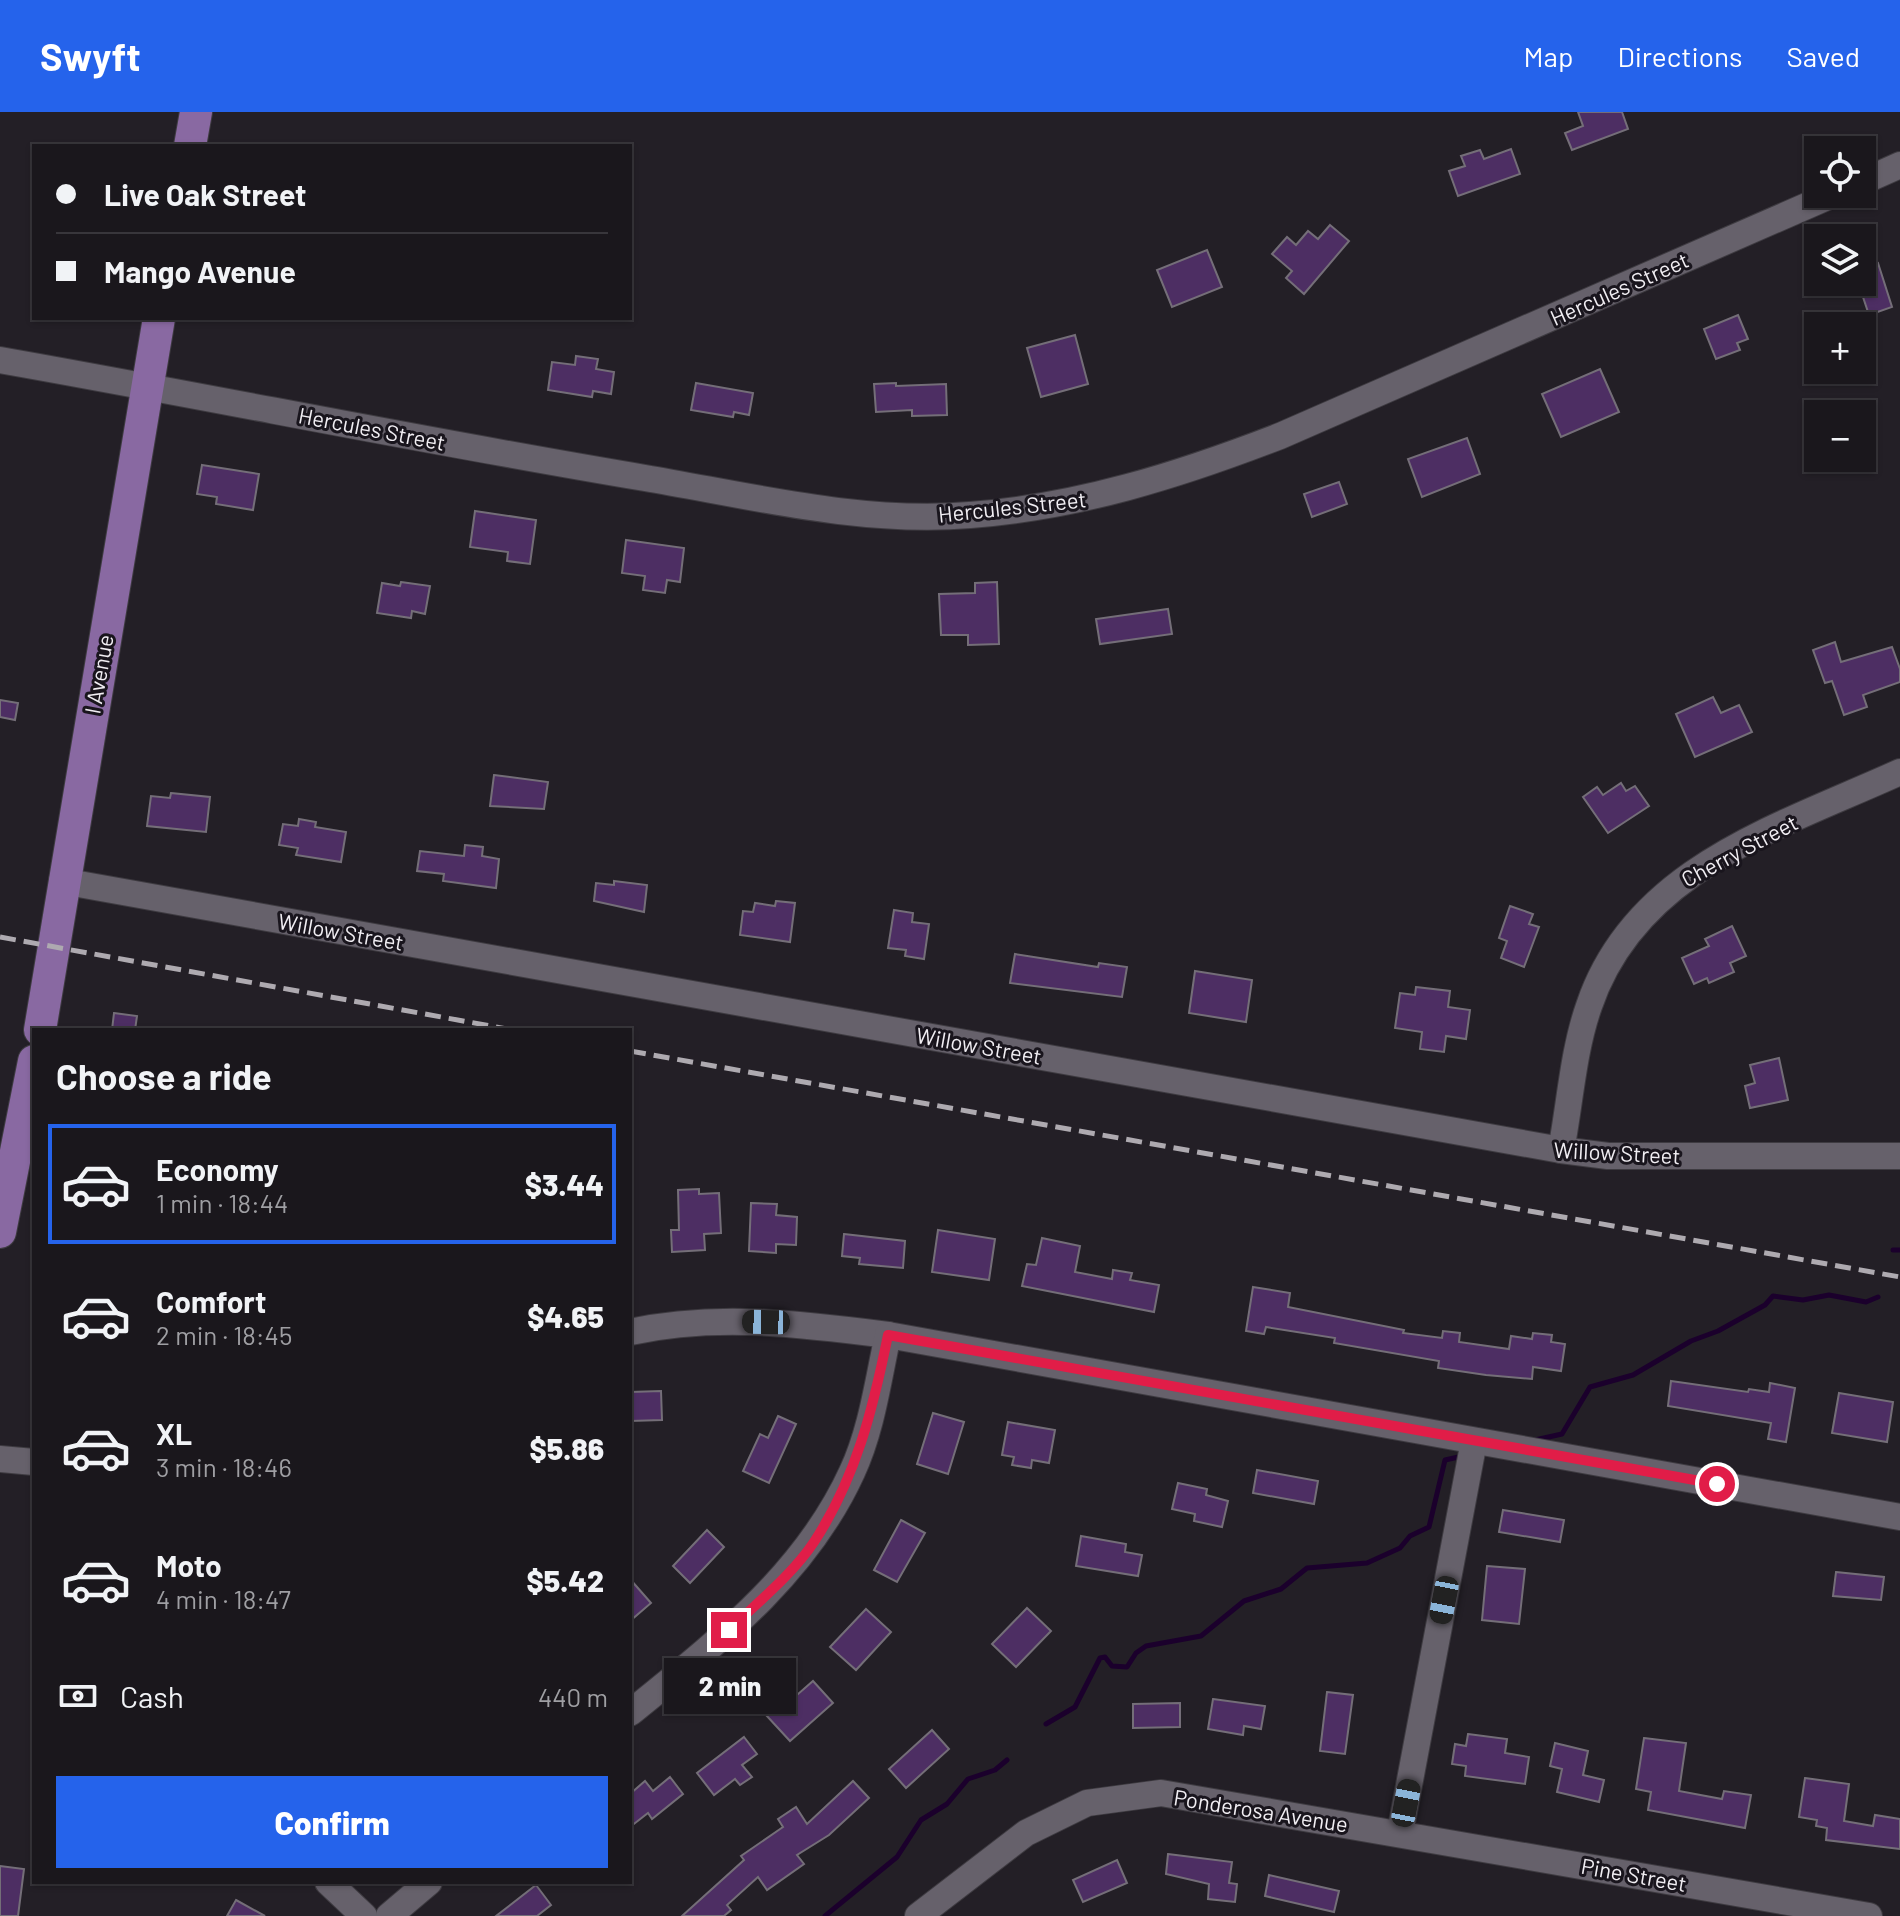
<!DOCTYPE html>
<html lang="en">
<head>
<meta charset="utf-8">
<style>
  body { margin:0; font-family:Barlow,sans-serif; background:#232025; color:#f1f3f6; height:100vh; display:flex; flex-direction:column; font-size:30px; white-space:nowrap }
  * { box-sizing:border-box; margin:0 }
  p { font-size:26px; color:#9f9fa3 }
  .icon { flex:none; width:44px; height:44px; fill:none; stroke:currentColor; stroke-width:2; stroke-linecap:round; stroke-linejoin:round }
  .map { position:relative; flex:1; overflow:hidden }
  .panel { position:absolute; left:32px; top:916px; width:600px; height:856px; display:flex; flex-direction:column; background:#1a171c; border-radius:0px; box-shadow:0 2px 6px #0004,0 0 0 2px #38363b }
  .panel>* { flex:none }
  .banner { position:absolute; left:32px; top:32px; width:600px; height:176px; border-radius:0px; box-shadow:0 2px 6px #0004,0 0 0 2px #38363b; display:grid; align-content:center; height:176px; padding:0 24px; background:#1a171c }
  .buttons { position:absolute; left:1804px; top:24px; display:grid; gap:16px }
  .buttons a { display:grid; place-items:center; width:72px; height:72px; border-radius:0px; background:#1a171c; box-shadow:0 2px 6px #0004,0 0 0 2px #38363b; font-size:40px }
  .end { position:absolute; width:36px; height:36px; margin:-18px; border:10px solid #e11d48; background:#fff; box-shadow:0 0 0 4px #fff }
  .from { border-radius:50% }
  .bubble { position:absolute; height:56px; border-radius:0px; background:#1a171c; box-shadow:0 2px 6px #0004,0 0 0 2px #38363b; font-size:26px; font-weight:800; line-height:56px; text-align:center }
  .car { position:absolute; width:24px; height:48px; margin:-24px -12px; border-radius:10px; box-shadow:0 0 6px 2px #0007; background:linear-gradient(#222 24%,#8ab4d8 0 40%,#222 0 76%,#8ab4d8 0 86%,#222 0) }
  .banner b { display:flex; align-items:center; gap:28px; height:76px; font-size:30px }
  .banner b+b { border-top:2px solid #38363b }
  .banner i { width:20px; height:20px; background:#f1f3f6 }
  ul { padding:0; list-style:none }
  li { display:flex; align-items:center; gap:24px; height:120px; margin:0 16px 12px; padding:0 8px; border:4px solid transparent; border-radius:0px }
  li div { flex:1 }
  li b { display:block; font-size:30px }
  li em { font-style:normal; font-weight:800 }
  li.selected { border-color:#2563eb }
  li>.icon { width:72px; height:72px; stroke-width:1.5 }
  h2 { padding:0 24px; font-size:36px; line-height:96px }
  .pay { display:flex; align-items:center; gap:20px; height:88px; padding:0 24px; font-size:30px }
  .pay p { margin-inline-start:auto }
  .cta { display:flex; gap:16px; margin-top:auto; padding:16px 24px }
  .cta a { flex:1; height:92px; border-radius:0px; background:#2563eb; color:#fff; font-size:32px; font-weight:800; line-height:92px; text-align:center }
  header { display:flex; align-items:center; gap:48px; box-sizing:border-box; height:112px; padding:0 40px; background:#2563eb; color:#fff }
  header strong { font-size:38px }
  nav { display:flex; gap:44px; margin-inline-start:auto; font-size:28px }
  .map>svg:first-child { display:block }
</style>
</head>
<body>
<header>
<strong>Swyft</strong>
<nav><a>Map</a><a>Directions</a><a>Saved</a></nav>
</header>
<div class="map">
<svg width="1900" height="1804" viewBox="0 0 1900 1804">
  <rect width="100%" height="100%" fill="#231f26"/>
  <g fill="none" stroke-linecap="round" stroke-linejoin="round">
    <!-- stream -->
    <g stroke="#1b002c" stroke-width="5">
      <polyline points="1893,1138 1900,1138"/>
      <polyline points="1535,1328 1562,1322 1590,1275 1633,1263 1691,1229 1718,1219 1765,1193 1773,1184 1803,1188 1829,1183 1866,1190 1878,1185"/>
      <polyline points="1046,1612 1075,1595 1100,1546 1105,1545 1112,1554 1127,1555 1136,1541 1146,1534 1201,1524 1244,1489 1281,1477 1307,1456 1367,1451 1400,1436 1410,1424 1429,1415 1445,1348 1463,1344"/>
      <polyline points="825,1804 897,1745 921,1708 947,1692 968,1667 995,1658 1007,1648"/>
    </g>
  </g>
  <!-- building -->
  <g fill="#4d2e63" stroke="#746e78" stroke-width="2">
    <polygon points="1578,0 1622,0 1628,17 1572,38 1565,21 1583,14"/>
    <polygon points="1511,37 1520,62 1458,84 1449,59 1465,54 1461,44 1480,38 1484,47"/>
    <polygon points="1330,113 1349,129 1304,182 1286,166 1292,159 1272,142 1287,125 1296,133 1308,119 1318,127"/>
    <polygon points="1207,138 1222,175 1172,195 1157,158"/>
    <polygon points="1878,151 1892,195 1869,203 1858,170 1862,170 1862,156"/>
    <polygon points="1738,203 1748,227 1737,231 1740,238 1716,247 1704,217"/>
    <polygon points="1075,223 1088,272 1041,285 1027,236"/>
    <polygon points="576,244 598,247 596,257 614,260 611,282 593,279 592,285 548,278 552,250 575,253"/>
    <polygon points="1600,257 1619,300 1561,325 1542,282"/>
    <polygon points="696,271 753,281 749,303 734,300 733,305 691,298"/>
    <polygon points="896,271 896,274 946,272 947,303 912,304 912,298 876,300 874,272"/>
    <polygon points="1467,326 1480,362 1422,385 1408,347"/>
    <polygon points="202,353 259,362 253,398 216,392 217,385 197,382"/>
    <polygon points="1339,370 1347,392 1312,405 1304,382"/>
    <polygon points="475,399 536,408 530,452 507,449 508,440 470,435"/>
    <polygon points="626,428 684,436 680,470 667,468 665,481 643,478 645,464 622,461"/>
    <polygon points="401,470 430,474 425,502 412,499 411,506 377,501 382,471 400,474"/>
    <polygon points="997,470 999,532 968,533 968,523 941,523 939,482 975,481 975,471"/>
    <polygon points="1168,497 1172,522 1100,532 1096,507"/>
    <polygon points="1835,530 1841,550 1892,535 1900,557 1900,570 1863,583 1867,595 1844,603 1832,569 1825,571 1813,538"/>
    <polygon points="1713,585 1721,601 1739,593 1752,620 1695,645 1676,602"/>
    <polygon points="0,588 18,591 15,608 0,605"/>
    <polygon points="494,663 548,670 544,697 490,694"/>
    <polygon points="1621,671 1626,679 1635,674 1649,694 1608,721 1583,685 1597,675 1603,683"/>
    <polygon points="171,681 210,685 206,720 147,714 151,684 170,686"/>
    <polygon points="299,707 316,710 315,715 346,720 341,750 296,743 298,736 279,733 283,712 298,714"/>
    <polygon points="465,733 483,735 482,744 499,747 496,776 443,769 444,762 417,759 420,739 464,744"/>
    <polygon points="614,769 647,773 644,800 594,789 596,771 614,773"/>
    <polygon points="776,789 795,791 790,830 740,823 743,799 753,800 755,791 775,794"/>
    <polygon points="1510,794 1533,802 1529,812 1539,815 1524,855 1501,846 1507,829 1499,826"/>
    <polygon points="894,798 913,801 912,810 929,812 924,847 905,844 906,838 888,836"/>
    <polygon points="1732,814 1746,844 1730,851 1734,860 1709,871 1707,866 1694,872 1682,846 1709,834 1705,827"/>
    <polygon points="1015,842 1098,855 1099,851 1127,855 1122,885 1010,871"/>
    <polygon points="1195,859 1252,868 1246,910 1189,901"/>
    <polygon points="1416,875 1450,879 1448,895 1470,898 1466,927 1446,924 1444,940 1420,937 1422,920 1395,916 1400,881 1415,883"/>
    <polygon points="114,901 137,904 135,918 112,918"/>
    <polygon points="1779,946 1788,988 1750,996 1745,974 1755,971 1750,953"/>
    <polygon points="699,1077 699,1082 719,1081 721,1121 704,1122 705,1138 672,1140 671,1118 679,1118 678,1078"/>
    <polygon points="751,1091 777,1092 776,1103 797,1105 796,1133 776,1132 776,1141 749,1139"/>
    <polygon points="938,1118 995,1127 989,1168 932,1160"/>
    <polygon points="844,1122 905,1129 903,1156 859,1152 860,1146 842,1144"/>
    <polygon points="1042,1126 1080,1134 1075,1160 1112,1167 1113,1158 1132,1161 1130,1168 1159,1173 1154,1200 1022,1174 1027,1152 1036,1153"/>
    <polygon points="1253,1175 1290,1181 1288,1195 1404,1218 1403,1221 1442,1226 1443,1219 1460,1221 1459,1230 1509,1237 1511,1224 1532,1227 1533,1221 1552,1223 1551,1230 1565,1232 1561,1259 1533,1255 1532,1267 1486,1263 1438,1256 1439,1249 1334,1231 1335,1226 1266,1215 1264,1222 1246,1219"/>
    <polygon points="1671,1269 1748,1280 1749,1277 1769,1280 1770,1271 1795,1276 1786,1330 1768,1327 1771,1311 1668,1294"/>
    <polygon points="661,1279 662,1308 630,1309 630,1280"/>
    <polygon points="1839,1281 1893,1290 1887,1330 1832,1321"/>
    <polygon points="933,1301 964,1310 948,1362 917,1352"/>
    <polygon points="778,1304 796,1312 769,1371 743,1359 760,1322 768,1326"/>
    <polygon points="1008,1310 1055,1318 1049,1351 1032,1348 1031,1356 1012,1353 1014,1345 1002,1343"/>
    <polygon points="1257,1358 1318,1369 1314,1392 1253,1381"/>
    <polygon points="1178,1371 1207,1377 1206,1383 1228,1389 1222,1415 1194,1409 1195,1402 1172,1397"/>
    <polygon points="1503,1398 1564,1408 1560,1430 1499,1420"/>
    <polygon points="901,1408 925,1421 897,1470 874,1458"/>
    <polygon points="707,1418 724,1435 690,1471 673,1454"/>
    <polygon points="1081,1424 1126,1432 1125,1440 1142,1443 1138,1464 1076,1454"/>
    <polygon points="1487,1454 1525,1457 1519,1512 1482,1508"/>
    <polygon points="1836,1460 1884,1465 1881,1488 1833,1484"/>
    <polygon points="630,1467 651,1491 630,1509"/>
    <polygon points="1027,1496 1051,1519 1016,1555 992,1532"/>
    <polygon points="866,1497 891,1520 856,1558 830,1535"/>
    <polygon points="813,1569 833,1591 790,1629 766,1603 793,1579 797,1583"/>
    <polygon points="1327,1580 1353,1583 1345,1642 1320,1639"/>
    <polygon points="1213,1587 1265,1594 1261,1617 1244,1614 1243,1623 1208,1617"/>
    <polygon points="1180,1591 1180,1615 1133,1616 1133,1592"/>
    <polygon points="932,1618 949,1637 906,1676 889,1657"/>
    <polygon points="1468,1622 1507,1627 1505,1641 1529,1645 1525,1672 1465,1664 1466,1654 1452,1652 1455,1632 1466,1634"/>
    <polygon points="744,1625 757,1642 742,1653 752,1665 740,1673 735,1667 714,1683 697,1661"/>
    <polygon points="1644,1626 1686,1631 1679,1679 1722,1687 1724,1679 1751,1683 1745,1716 1648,1698 1651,1680 1636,1677"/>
    <polygon points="1555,1631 1588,1639 1583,1663 1604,1668 1599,1690 1557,1680 1562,1657 1550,1654"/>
    <polygon points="670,1665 683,1682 652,1707 648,1701 630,1715 630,1682 645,1669 653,1679"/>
    <polygon points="1805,1666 1849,1672 1844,1709 1873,1714 1875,1703 1900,1707 1900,1737 1826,1728 1827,1716 1816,1714 1817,1708 1799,1705"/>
    <polygon points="853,1669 869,1686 829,1723 797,1743 804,1752 767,1778 758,1765 727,1793 731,1798 724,1804 682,1804 744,1748 741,1744 783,1715 778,1707 796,1695 807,1712"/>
    <polygon points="1168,1742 1232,1750 1229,1771 1237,1772 1235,1790 1208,1787 1209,1772 1166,1762"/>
    <polygon points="1117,1748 1127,1771 1083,1790 1073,1768"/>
    <polygon points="0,1754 24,1757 18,1804 0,1804"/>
    <polygon points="1269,1763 1339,1779 1334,1800 1265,1784"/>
    <polygon points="536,1773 551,1793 537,1804 496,1804"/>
    <polygon points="236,1788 265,1804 227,1804"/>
  </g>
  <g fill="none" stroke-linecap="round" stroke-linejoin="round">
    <!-- minor casing -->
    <g stroke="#3e3b41" stroke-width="28">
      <g id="minor">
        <polyline points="1862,70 1900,53"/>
        <path d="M0,248C215,286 429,330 645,366C751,384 862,412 970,403C1078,395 1179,363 1280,324L1834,82"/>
        <polyline points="62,769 1561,1038 1608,1044 1900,1044"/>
        <path d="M1561,1038C1570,992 1573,939 1589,894C1635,757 1779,715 1900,660"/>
        <path d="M630,1220C716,1201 802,1212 888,1223L1900,1405"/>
        <polyline points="0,1347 34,1350"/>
        <path d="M630,1601C716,1531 805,1463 852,1360C872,1317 878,1268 888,1223"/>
        <polyline points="1400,1721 1474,1329"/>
        <polyline points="328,1770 364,1804"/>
        <polyline points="389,1804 429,1770"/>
        <polyline points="918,1804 1026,1721 1087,1691 1161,1681 1869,1804"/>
      </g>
    </g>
    <!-- major casing -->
    <g stroke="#3e3b41" stroke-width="34">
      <g id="major">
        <polyline points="190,34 196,0"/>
        <polyline points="40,918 159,206"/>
        <polyline points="0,1120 34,949"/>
      </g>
    </g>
    <!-- minor -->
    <use href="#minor" stroke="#66616b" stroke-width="26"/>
    <!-- major -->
    <use href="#major" stroke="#8969a2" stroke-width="32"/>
    <!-- rail -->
    <g stroke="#aeaab0" stroke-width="5" stroke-dasharray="16 8" stroke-linecap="butt">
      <polyline points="0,825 513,918"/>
      <polyline points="630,939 1900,1165"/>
    </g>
  </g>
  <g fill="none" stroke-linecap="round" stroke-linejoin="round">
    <!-- route -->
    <path stroke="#e11d48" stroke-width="10" d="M729,1518C757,1491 792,1463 814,1430C856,1366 873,1297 888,1223L1717,1372"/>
  </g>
  <g text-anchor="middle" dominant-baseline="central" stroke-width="6" stroke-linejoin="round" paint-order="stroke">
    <!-- street labels -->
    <g font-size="22" fill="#f1eef3" stroke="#19151d">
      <text transform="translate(1619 176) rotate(-24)">Hercules Street</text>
      <text transform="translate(372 316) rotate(11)">Hercules Street</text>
      <text transform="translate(1012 394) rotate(-6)">Hercules Street</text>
      <text transform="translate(98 562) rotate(-80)">I Avenue</text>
      <text transform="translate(1739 738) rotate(-28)">Cherry Street</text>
      <text transform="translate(341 819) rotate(10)">Willow Street</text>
      <text transform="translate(979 933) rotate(10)">Willow Street</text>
      <text transform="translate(1617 1040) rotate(3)">Willow Street</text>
      <text transform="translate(1261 1698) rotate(9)">Ponderosa Avenue</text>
      <text transform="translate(1634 1762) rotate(10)">Pine Street</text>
    </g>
  </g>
</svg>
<div class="buttons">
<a><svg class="icon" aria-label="locate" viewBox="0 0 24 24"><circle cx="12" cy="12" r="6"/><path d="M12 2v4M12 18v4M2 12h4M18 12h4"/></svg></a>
<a><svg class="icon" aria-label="layers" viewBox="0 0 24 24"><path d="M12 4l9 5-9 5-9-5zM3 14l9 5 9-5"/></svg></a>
<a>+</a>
<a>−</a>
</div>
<i class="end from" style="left:1717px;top:1372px"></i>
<i class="end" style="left:729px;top:1518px"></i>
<div class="bubble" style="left:664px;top:1546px;width:132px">2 min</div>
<i class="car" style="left:766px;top:1210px;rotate:271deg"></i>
<i class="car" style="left:1444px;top:1488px;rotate:191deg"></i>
<i class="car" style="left:1406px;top:1691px;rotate:11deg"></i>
<div class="banner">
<b><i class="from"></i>Live Oak Street</b>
<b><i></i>Mango Avenue</b>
</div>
<section class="panel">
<h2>Choose a ride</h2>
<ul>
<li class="selected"><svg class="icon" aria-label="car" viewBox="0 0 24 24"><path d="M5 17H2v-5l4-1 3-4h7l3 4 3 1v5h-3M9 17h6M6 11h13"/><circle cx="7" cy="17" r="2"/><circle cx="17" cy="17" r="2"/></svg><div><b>Economy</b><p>1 min · 18:44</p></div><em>$3.44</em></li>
<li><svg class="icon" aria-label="car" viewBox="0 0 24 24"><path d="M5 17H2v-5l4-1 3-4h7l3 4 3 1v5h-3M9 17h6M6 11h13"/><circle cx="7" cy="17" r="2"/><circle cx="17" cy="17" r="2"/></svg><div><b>Comfort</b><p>2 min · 18:45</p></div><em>$4.65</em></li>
<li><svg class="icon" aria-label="car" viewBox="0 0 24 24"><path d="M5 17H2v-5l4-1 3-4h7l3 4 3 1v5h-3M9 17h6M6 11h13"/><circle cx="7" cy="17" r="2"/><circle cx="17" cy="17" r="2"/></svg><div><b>XL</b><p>3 min · 18:46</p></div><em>$5.86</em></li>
<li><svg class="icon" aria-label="car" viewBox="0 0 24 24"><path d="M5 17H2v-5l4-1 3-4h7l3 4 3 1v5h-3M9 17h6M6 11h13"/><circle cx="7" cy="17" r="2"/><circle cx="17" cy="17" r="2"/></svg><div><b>Moto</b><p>4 min · 18:47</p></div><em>$5.42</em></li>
</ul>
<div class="pay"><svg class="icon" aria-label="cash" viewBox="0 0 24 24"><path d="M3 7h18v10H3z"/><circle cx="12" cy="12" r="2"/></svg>Cash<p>440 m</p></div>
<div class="cta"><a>Confirm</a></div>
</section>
</div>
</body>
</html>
